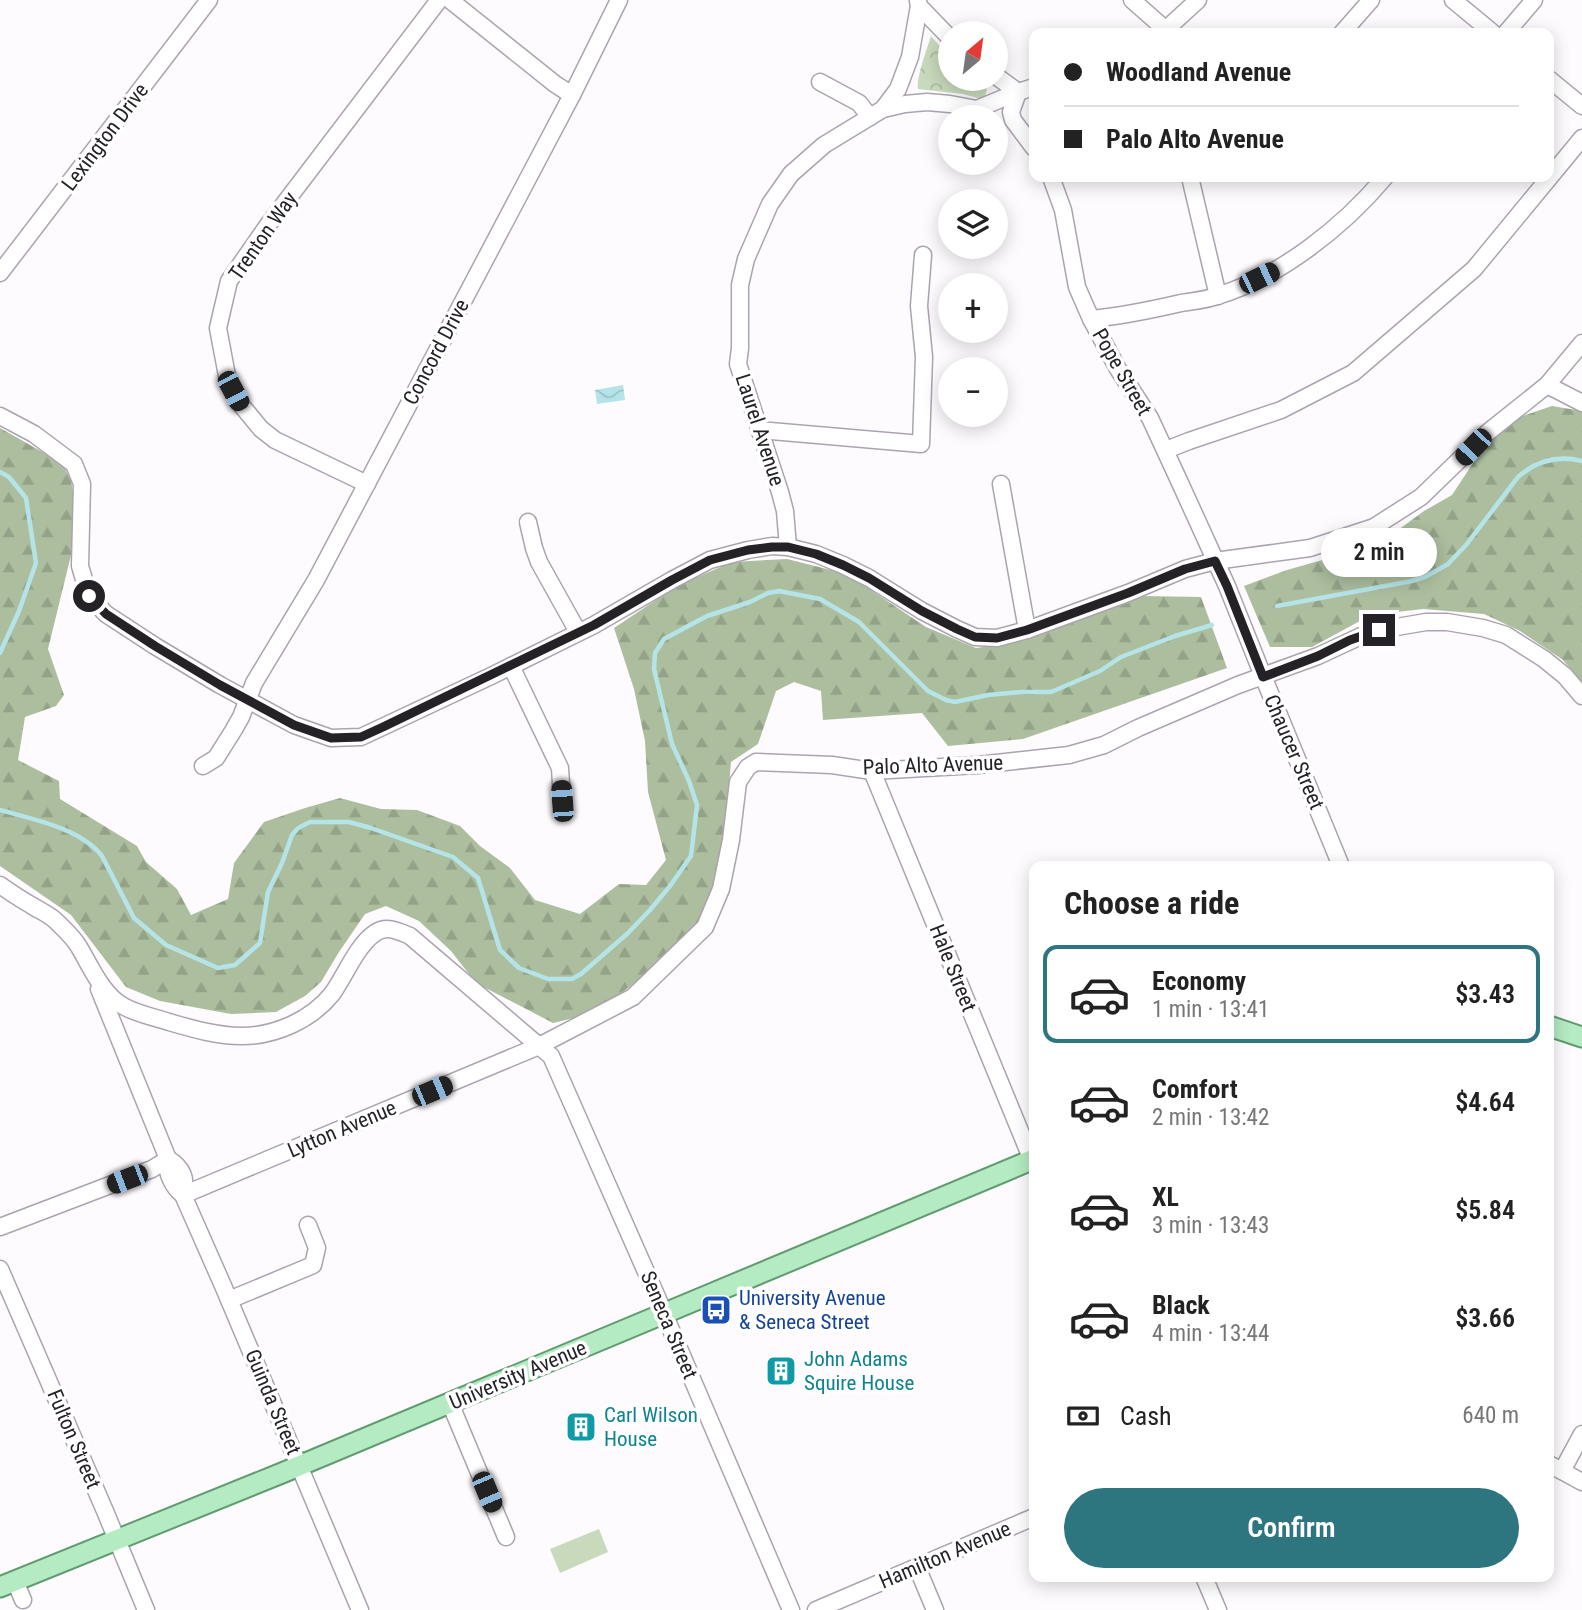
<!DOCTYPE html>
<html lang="en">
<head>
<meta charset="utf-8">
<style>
  body { margin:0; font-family:"Roboto Condensed",sans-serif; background:#f6f6f6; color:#222; height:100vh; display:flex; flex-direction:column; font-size:26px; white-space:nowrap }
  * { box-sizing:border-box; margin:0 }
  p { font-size:23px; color:#767676 }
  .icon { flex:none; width:38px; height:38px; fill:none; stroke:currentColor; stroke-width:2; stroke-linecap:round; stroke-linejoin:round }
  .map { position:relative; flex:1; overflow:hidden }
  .panel { position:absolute; left:1029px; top:861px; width:525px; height:721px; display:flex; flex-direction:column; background:#fff; border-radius:14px; box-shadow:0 4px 18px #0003 }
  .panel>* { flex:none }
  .banner { position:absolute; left:1029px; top:28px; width:525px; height:154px; border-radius:14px; box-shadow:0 4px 18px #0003; display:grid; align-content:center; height:154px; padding:0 35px; background:#fff }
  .needle { width:46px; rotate:29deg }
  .fabs { position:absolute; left:938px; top:21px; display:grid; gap:14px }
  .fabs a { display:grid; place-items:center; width:70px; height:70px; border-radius:50%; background:#fff; box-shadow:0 4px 18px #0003; font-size:35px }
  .end { position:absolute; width:32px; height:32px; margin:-16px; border:9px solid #252227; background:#fff; box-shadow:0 0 0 4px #fff }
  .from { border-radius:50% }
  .bubble { position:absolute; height:49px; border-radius:24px; background:#fff; box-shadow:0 4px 18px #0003; font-size:23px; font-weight:600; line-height:49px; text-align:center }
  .car { position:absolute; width:21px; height:42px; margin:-21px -10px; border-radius:9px; box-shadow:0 0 5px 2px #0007; background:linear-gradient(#222 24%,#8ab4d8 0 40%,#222 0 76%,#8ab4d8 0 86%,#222 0) }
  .banner b { display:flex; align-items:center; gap:24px; height:66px; font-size:26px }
  .banner b+b { border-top:2px solid #e0e0e0 }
  .banner i { width:18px; height:18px; background:#222 }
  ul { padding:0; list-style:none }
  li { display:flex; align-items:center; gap:21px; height:98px; margin:0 14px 10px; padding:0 21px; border:4px solid transparent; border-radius:14px }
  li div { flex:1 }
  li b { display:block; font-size:26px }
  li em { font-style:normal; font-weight:600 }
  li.selected { border-color:#2d757f }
  li>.icon { width:63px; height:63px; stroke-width:1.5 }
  h2 { padding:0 35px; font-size:32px; line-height:84px }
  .pay { display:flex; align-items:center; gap:18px; height:77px; padding:0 35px; font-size:26px }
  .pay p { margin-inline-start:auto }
  .cta { display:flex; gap:14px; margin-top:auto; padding:14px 35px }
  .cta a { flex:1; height:80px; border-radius:42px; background:#2d757f; color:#fff; font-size:28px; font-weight:600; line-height:80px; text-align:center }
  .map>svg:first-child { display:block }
</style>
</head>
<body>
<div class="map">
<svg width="1582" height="1610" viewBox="0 0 1582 1610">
  <defs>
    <pattern id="forest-firs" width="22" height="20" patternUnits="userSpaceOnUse" patternTransform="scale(1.75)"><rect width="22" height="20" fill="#acbe9e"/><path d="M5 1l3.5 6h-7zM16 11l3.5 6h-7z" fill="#94a388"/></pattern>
    <pattern id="park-crowns" width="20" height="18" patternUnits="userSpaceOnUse" patternTransform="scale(1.75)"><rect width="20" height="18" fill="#c8dabb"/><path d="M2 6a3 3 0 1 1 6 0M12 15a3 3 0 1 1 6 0" fill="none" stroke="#acbba1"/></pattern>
    <pattern id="water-waves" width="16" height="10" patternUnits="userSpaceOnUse" patternTransform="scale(1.75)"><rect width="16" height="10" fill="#b5e4e8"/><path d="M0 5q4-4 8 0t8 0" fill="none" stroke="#9cc3c7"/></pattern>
  </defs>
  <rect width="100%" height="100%" fill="#fdfbfe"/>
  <!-- grass -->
  <polygon fill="#c8dabb" points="599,1529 608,1552 560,1573 550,1549"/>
  <!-- forest -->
  <g fill="url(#forest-firs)">
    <polygon points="1552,406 1582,411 1582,683 1563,660 1520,631 1484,614 1423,609 1371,615 1312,647 1270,647 1244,586 1287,570 1379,544 1424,511 1452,495 1483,448 1511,420"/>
    <polygon points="0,428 62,463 71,480 75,506 73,547 48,649 64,695 56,706 25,717 18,760 59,781 60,799 137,846 146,862 177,889 191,915 228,899 234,863 264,822 305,808 340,798 381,809 417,810 460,826 480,846 510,868 535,900 580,914 619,884 646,885 666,860 648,792 645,741 634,689 614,628 677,586 732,562 787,559 847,574 926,627 976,648 1017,642 1142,596 1201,597 1227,668 1023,739 948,746 922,713 823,720 821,691 794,682 776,691 758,744 731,762 726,821 718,871 700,923 647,974 617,996 578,1017 553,1023 476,983 451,951 419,921 386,906 365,914 339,952 321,982 305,996 276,1012 231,1014 160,1001 126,987 71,915 0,866"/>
  </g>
  <!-- park -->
  <path fill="url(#park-crowns)" d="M931,36L950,58V79H973L987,89L985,97L981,99L963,94L918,89C916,78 927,49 931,36Z"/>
  <!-- water -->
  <polygon fill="url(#water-waves)" points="623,385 625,400 597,404 595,390"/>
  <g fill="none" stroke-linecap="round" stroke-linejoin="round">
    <!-- stream -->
    <g stroke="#b5e4e8" stroke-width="4.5">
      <polyline points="0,472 9,477 26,498 36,563 19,611 0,653"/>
      <path d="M1277,606L1412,581L1425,577L1448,564L1466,545L1518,477C1536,461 1558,455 1582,461"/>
      <path d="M0,810C32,819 80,828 102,856L134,918L166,945L218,968L235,965L260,943L268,892L282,863L292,835L298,828L310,822H349L371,828L453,857L478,878L500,950L519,968L548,979H572L581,974L628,933L650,910L670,886L691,856L697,805L689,781L672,744L654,669L655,653L664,639L707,616L750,602L768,593L779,591L820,599L859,622L928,691L946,700L955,702L988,695L1021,692H1051L1100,671L1121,657L1175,636L1212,625"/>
    </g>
    <!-- minor casing -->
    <g stroke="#aca3b1" stroke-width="19">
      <g id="minor">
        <polyline points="450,0 555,84 572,95"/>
        <polyline points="1132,0 1166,30"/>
        <polyline points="1453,0 1493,33"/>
        <polyline points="918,1 919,6 950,38"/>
        <polyline points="1162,33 1198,0"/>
        <polyline points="1342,33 1371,0"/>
        <polyline points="1506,33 1534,0"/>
        <polyline points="996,76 1018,92 1011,112 1013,120 1034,148"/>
        <polyline points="1549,79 1582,106"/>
        <polyline points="820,82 859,103 870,117"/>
        <polyline points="883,109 898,89 910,57 919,6"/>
        <polyline points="1051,177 1063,210 1077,287 1091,319 1118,369 1150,418 1181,485 1227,586 1263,676 1341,866"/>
        <polyline points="1190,177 1218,296"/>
        <polyline points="0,273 209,0"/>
        <path d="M1091,319C1122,316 1151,310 1181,303C1193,301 1206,300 1217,296C1280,277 1343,227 1385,177"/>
        <polyline points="1547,385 1582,403"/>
        <polyline points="0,416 34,434 74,464 82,484 80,566 89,596 106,614 155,646 220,685 294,725 331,738 361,737 491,676 594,625 672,580 710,560 748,550 772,546 788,547 816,554 843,565 869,578 922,611 957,629 975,637 997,638 1027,630 1128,593 1185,569 1215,561 1310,548 1374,527 1421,497 1487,433 1547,385 1582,343"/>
        <polyline points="759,430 921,444 924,357 919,306 923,255"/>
        <polyline points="1166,450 1189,441 1281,410 1353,373 1474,269 1582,138"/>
        <polyline points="367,484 275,440 261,429 242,406 228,381 218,328 229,281 268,225 439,0"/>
        <polyline points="1001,484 1027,630"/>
        <polyline points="528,522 534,548 539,562 578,632"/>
        <polyline points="788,547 785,511 780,492 738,364 740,348 740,285 746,259 770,204 791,174 824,145 883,109 905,104 927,102 950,104 977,109 1018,92 1034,87"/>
        <polyline points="511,666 560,768 562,801"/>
        <polyline points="203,766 216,758 233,731 241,717 254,683 316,580 572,95 619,0"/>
        <polyline points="872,771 1034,1165"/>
        <path d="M0,885C10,892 20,899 31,905C40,911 51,915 58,923C65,930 74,938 79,947C91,967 102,994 123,1006C137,1014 154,1017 169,1022C193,1029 217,1036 242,1036C275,1036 311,1020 332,994C345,976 357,945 375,933C387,925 398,931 410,936L539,1046L633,997L705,927L721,889L731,840L738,782L748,767L756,762L832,765L872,771L978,765L1069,755L1104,745L1138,728L1238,685L1318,656L1361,636L1379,630L1426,622H1447L1483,628L1506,635L1544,659L1565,676L1582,696"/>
        <path d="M99,989L168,1159C165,1172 173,1187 183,1195L224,1288L360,1610"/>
        <path d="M168,1159C182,1167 187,1179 183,1195"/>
        <polyline points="183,1195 539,1046 551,1056 654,1290 791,1610"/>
        <polyline points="0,1227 152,1169 168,1159"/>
        <polyline points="0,1269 105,1511 146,1610"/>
        <polyline points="229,1300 313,1265 317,1248 308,1225"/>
        <polyline points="450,1403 506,1537"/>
        <polyline points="1549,1464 1582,1482"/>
        <polyline points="1562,1471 1582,1434"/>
        <polyline points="917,1567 935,1610"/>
        <polyline points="1204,1577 1218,1610"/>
        <polyline points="15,1581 23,1600"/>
        <polyline points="816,1610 1034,1517"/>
      </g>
    </g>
    <!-- major casing -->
    <g stroke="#619c71" stroke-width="23">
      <g id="major">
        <polyline points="1549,1026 1582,1037"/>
        <polyline points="0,1587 282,1473 1034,1159"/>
      </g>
    </g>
    <!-- minor -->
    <use href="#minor" stroke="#fff" stroke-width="16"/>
    <!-- major -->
    <use href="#major" stroke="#b4ebc2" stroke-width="19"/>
  </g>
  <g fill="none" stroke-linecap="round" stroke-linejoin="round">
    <!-- route -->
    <polyline stroke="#252227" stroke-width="9" points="89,596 106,614 155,646 220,685 294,725 331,738 361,737 383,727 594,625 672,580 710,560 748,550 772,547 788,547 816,554 843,565 869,578 922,611 957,629 975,637 997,638 1027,630 1128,593 1185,569 1215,561 1227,586 1263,677 1318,656 1350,640 1379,630"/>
  </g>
  <!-- icons -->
  <defs>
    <g id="bus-square" transform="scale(1.575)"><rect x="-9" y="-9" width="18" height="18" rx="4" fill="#1a4fb4" stroke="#fff"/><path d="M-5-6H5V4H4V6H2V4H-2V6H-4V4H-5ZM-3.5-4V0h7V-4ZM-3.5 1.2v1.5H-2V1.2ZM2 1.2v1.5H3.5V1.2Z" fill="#fff"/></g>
    <g id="building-square" transform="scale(1.575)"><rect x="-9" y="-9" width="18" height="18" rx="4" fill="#0f9aa8" stroke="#fff"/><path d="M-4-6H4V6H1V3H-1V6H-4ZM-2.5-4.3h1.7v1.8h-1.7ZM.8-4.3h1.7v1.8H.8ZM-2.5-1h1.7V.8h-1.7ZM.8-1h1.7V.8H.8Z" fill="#fff"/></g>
  </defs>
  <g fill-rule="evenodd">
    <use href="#bus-square" x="716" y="1310"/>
    <use href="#building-square" x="781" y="1371"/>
    <use href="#building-square" x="581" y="1427"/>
  </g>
  <g text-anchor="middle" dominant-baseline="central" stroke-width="7" stroke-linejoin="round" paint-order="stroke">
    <!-- street labels -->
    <g font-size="21" fill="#252227" stroke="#fff">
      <text transform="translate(105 137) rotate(-53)">Lexington Drive</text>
      <text transform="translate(263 236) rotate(-55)">Trenton Way</text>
      <text transform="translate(436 352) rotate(-62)">Concord Drive</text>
      <text transform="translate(1122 372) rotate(60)">Pope Street</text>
      <text transform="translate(760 430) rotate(72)">Laurel Avenue</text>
      <text transform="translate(1294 752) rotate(67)">Chaucer Street</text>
      <text transform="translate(933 765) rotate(-2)">Palo Alto Avenue</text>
      <text transform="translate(953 968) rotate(68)">Hale Street</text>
      <text transform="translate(342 1129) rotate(-23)">Lytton Avenue</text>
      <text transform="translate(669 1325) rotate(67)">Seneca Street</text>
      <text transform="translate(518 1375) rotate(-23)">University Avenue</text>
      <text transform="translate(273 1402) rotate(67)">Guinda Street</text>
      <text transform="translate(74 1439) rotate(67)">Fulton Street</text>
      <text transform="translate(945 1555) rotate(-23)">Hamilton Avenue</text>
    </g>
    <!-- transit labels -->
    <g font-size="21" fill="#164399" stroke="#fff" text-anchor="start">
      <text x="739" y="1298">University Avenue<tspan x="739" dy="24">&amp; Seneca Street</tspan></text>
    </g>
    <!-- culture labels -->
    <g font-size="21" fill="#0d838f" stroke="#fff" text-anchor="start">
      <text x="804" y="1359">John Adams<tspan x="804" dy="24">Squire House</tspan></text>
      <text x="604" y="1415">Carl Wilson<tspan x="604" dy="24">House</tspan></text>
    </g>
  </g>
</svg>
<div class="fabs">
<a><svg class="needle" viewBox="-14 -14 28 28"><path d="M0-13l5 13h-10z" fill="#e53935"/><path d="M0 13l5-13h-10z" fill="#767676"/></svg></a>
<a><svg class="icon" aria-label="locate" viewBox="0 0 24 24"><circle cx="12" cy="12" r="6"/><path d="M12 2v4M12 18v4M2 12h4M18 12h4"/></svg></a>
<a><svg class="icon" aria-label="layers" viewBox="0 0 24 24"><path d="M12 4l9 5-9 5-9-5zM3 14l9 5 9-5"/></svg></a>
<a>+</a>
<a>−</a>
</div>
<i class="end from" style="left:89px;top:596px"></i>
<i class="end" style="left:1379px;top:630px"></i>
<div class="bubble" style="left:1321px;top:528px;width:116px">2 min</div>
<i class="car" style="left:1259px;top:278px;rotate:64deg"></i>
<i class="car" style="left:233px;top:391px;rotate:152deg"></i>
<i class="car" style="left:1473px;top:447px;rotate:224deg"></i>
<i class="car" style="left:562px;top:801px;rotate:356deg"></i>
<i class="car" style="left:432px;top:1091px;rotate:67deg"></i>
<i class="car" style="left:127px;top:1179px;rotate:249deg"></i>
<i class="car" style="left:487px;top:1492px;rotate:157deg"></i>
<div class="banner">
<b><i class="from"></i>Woodland Avenue</b>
<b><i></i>Palo Alto Avenue</b>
</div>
<section class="panel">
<h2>Choose a ride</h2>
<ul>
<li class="selected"><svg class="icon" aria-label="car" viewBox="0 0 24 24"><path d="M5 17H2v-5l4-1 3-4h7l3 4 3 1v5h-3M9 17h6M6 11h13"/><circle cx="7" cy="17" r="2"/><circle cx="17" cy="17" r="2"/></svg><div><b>Economy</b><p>1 min · 13:41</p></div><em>$3.43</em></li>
<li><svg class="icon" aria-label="car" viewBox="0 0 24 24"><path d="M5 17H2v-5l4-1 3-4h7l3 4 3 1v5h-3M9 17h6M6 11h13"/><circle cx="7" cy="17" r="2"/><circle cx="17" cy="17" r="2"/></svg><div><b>Comfort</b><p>2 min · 13:42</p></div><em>$4.64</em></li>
<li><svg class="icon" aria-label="car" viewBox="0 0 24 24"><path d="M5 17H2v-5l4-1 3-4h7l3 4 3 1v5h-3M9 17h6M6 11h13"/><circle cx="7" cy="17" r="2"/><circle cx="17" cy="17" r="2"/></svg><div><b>XL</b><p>3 min · 13:43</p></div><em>$5.84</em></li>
<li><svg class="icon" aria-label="car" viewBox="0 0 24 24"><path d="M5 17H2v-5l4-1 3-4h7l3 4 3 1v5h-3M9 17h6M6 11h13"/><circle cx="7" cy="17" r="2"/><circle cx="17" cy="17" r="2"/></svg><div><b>Black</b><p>4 min · 13:44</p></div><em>$3.66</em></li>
</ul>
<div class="pay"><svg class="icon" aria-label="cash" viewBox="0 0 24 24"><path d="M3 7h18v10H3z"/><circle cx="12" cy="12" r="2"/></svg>Cash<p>640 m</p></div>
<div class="cta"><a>Confirm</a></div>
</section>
</div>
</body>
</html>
